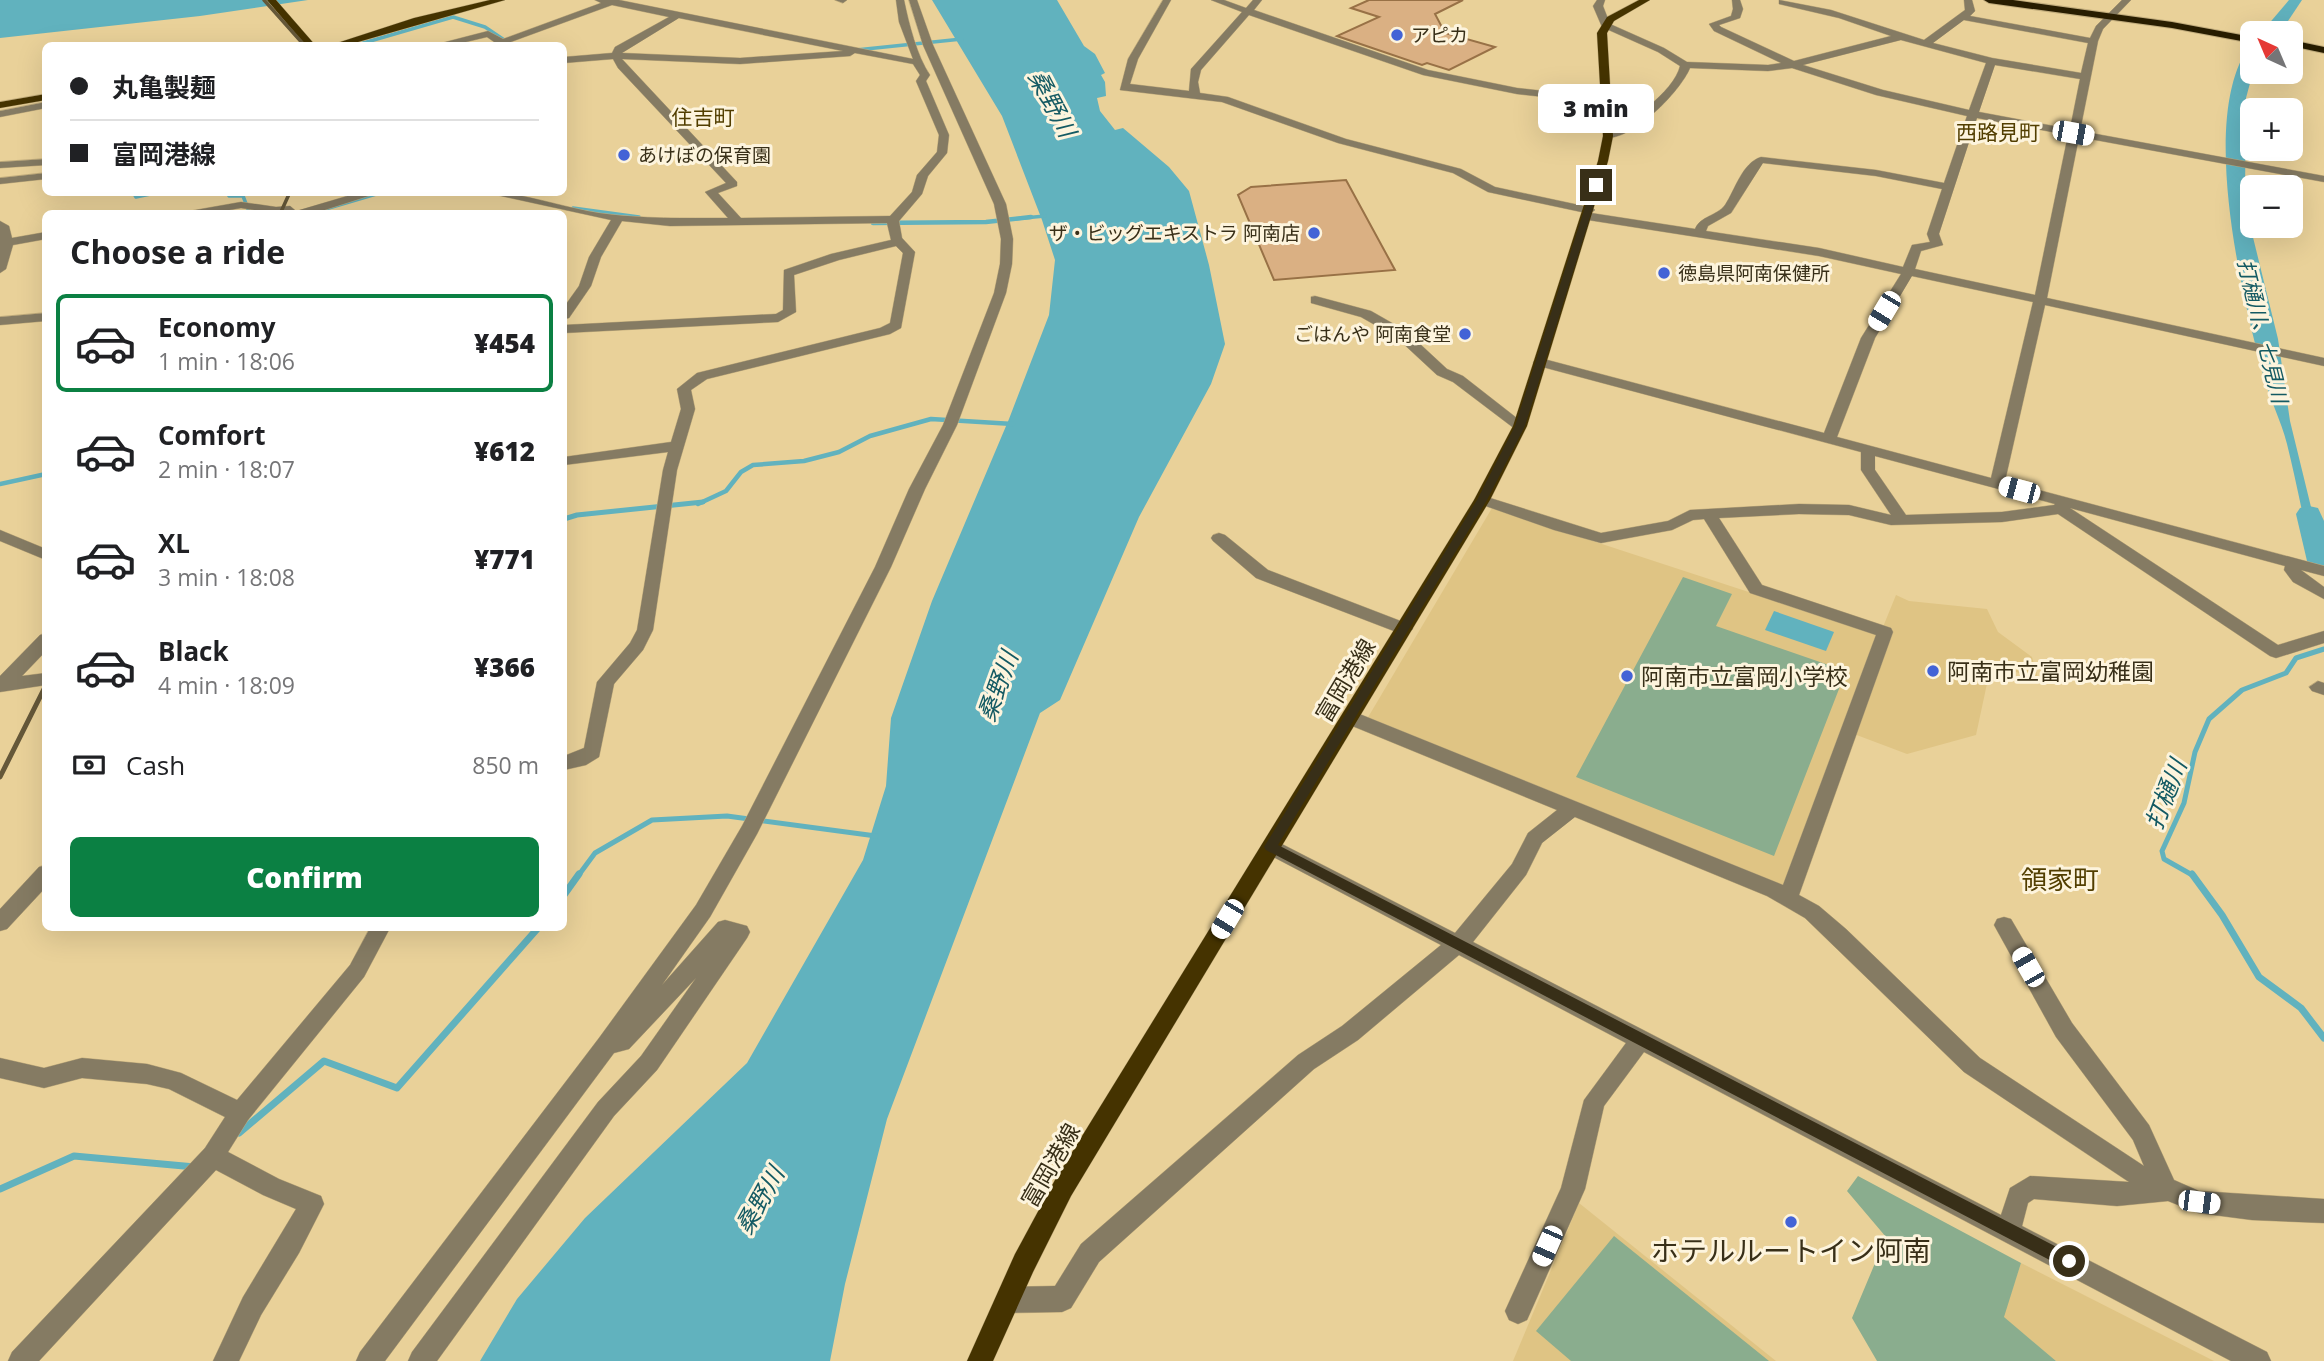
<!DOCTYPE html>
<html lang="en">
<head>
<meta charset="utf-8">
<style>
  body { margin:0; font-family:"Open Sans","Noto Sans JP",sans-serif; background:#f2f2f2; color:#202124; height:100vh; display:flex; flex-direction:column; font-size:26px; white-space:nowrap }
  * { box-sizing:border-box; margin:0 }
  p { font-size:23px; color:#757577 }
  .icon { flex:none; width:38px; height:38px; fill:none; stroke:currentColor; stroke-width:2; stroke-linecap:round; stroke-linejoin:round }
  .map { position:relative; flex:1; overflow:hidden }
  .side { position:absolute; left:42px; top:210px; width:525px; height:721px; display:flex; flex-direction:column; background:#fff; border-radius:10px; box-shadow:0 7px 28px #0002 }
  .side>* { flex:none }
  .top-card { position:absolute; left:42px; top:42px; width:525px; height:154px; border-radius:10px; box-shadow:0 7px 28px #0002; display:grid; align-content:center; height:154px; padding:0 28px; background:#fff }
  .needle { width:46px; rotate:316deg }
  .fabs { position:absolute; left:2240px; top:21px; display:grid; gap:14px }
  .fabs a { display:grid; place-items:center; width:63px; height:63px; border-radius:10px; background:#fff; box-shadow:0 7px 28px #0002; font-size:35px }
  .end { position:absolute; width:32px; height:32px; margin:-16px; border:9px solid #382f18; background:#fff; box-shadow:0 0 0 4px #fff }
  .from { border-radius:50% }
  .bubble { position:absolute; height:49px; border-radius:10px; background:#fff; box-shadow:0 7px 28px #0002; font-size:23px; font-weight:800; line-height:49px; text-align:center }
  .car { position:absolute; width:21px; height:42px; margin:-21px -10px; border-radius:9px; box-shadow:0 0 5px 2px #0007; background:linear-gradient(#fff 24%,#345 0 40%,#fff 0 76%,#345 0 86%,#fff 0) }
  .top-card b { display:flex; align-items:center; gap:24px; height:66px; font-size:26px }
  .top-card b+b { border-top:2px solid #e0e0e0 }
  .top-card i { width:18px; height:18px; background:#202124 }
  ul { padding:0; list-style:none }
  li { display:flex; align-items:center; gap:21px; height:98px; margin:0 14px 10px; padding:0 14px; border:4px solid transparent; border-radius:10px }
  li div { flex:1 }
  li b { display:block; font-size:26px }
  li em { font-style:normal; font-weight:800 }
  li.on { border-color:#0b8043 }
  li>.icon { width:63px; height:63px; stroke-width:1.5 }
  h2 { padding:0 28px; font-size:32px; line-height:84px }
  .pay { display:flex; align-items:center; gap:18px; height:77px; padding:0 28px; font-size:26px }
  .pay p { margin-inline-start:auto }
  .action { display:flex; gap:14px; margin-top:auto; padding:14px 28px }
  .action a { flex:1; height:80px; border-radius:10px; background:#0b8043; color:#fff; font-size:28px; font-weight:800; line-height:80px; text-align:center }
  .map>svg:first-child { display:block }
</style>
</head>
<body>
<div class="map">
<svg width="2324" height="1361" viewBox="0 0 2324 1361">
  <rect width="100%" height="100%" fill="#e9d199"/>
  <!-- built -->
  <g fill="#dfc484">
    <polygon points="1492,508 1877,634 1783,886 1367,719"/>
    <polygon points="1896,595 1909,601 1987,609 1998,632 2032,657 2038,678 1991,665 1976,735 1907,754 1854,734 1883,627"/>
    <polygon points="1579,1203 1776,1361 1513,1361"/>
    <polygon points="2021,1263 2214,1361 2056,1361 2003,1317"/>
  </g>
  <!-- green -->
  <g fill="#8aad8e">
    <polygon points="1683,577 1732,594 1716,626 1846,671 1774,856 1576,777"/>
    <polygon points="1858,1176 2021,1263 2004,1317 2056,1361 1877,1361 1852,1318 1886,1237 1847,1191"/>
    <polygon points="1614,1236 1769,1361 1571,1361 1536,1331"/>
  </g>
  <!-- water -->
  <g fill="#61b2be">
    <polygon points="0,0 308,0 200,16 0,38"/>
    <polygon points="932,0 1057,0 1084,46 1095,54 1105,73 1101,75 1105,82 1106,96 1097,98 1100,111 1115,130 1123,128 1169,167 1189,191 1209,265 1225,344 1211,384 1139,517 1060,700 1040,713 887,1119 845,1284 830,1361 480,1361 517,1299 585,1218 747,1063 863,860 886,786 891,718 932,601 1009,419 1049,315 1055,260 1042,220 1002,116"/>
    <polygon points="2289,0 2302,0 2280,33 2261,33"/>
    <path d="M2252,43L2253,72L2246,98L2245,192L2249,221L2278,339L2290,421L2322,552L2316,555L2311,553C2303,517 2296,480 2287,444C2281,420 2269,398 2263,374C2242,296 2197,110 2252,43Z"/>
    <polygon points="1774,611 1834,632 1826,651 1765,630"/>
  </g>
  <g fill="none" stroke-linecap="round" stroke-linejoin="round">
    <!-- stream-far3 -->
    <g stroke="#61b2be" stroke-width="3.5">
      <polyline points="353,46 453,17 485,27 513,46"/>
      <polyline points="856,50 962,39"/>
      <polyline points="133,192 136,197 160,192"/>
      <polyline points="227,192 229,196 243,196 250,214"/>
      <polyline points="573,208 639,217"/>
      <polyline points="322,210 383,192"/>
      <polyline points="1014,219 1045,216"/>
    </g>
    <!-- stream-far2 -->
    <g stroke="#61b2be" stroke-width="4.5">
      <polyline points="873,223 986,222 1031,217"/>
      <polyline points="0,484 46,474"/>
      <polyline points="698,504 726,491 741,472 753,465 804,461 839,452 870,436 931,419 1013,424"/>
    </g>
    <!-- stream-far1 -->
    <g stroke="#61b2be" stroke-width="5">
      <polyline points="564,519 577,515 703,502"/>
      <polyline points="578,876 595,853 652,820 727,816 876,836"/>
      <polyline points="2194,876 2164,859 2162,851 2184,803 2195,752 2209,719 2242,690 2286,673 2296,658 2324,649"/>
    </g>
    <!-- stream -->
    <g stroke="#61b2be" stroke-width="7">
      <polyline points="2192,874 2222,915 2259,977 2301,1008 2324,1038"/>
      <polyline points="564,895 579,874"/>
      <polyline points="239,1133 324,1061 397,1088 538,928"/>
      <polyline points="0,1189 74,1156 195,1167"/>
    </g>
    <!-- river -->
    <polygon fill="#61b2be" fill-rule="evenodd" points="2309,506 2318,508 2324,521 2324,569 2311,567 2307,561 2296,514 2300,508"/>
  </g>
  <!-- building -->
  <g fill="#dab083" stroke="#987146" stroke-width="2">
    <polygon points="1369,0 1463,0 1435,14 1445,33 1495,47 1449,70 1427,63 1422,65 1337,36 1379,17 1351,8"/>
    <polygon points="1346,180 1395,270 1274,280 1238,195 1251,187"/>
  </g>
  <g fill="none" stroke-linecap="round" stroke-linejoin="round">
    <!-- minor casing -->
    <g stroke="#c2ad7d" stroke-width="1">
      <g id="minor">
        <path d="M595,0H619L913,59L899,22L896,0H904C909,24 917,56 930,75L926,81L949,135L947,153L928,176L922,194L899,221L902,238L915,252L901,328L890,334L707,379L691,390L695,409L677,470L653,630L643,650L614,684L599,757L586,765L564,770V756L584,748L597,682L630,643L637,630L663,470L668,452L564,465V457L671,442L681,409L677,389L697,373L880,328L890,323L903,253L896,246L839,260L794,275L796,312L778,322L564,333V325L776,314L783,310L784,270L831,254L891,240L887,223L670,226L622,221L601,257L591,286L569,318L564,319V307L579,286L589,257L611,220L483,192C523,192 560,207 599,213C642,219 685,218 728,218L705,192L726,183L618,68L613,59L564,63V57L612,53L615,47L669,17L612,5L508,43L510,46H500L487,37L449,46H430L488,31L503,39L601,3ZM679,18L843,51L740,58L622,53ZM855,53L913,64L920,75L916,81L939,135L937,152L917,175L912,192L890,216L741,218L718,193L737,186V182L622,59L740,64L850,56Z"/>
        <polygon points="835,0 847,0 843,3"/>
        <polygon points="909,0 917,0 933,45 1006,204 1013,239 1012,264 1006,293 957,425 925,489 891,567 757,834 710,917 662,985 718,922 725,920 747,926 750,932 747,938 657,1070 614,1116 437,1361 408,1361 412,1352 598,1102 641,1056 696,978 629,1049 614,1053 385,1361 356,1361 360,1352 599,1038 696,905 742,826 875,567 909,489 943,425 994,293 1000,264 1001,239 994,204 923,45"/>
        <path d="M1163,0H1171L1138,59L1130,84L1189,91L1191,69L1242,12L1211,0H1224L1246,8L1253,0H1262L1254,10L1428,70L1517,88L1607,98L1612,101L1607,104L1517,94L1423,75L1249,15L1201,70L1198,82L1200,93L1228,97L1346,139L1461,169L1495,187L1593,208L1595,210L1591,213L1695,229C1700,216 1717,216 1725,205C1735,190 1742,163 1761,157L1876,170L1944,183L1967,116L1876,95L1792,68L1768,71L1690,68C1680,92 1632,141 1604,138V134C1628,124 1674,92 1680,66L1658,52L1602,27L1593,6L1597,0H1605L1603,6L1610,24L1664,48L1687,62L1768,65L1781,63L1714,31L1709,24L1731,16L1733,9L1732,0H1740L1743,9L1740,18L1719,25L1721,27L1794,61L1891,36L1839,18L1779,4V0L1831,10L1924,40L1965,10L1964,0H1972L1975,11L1970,16L2090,38L2096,26L2122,0H2131L2103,29L2098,41L2080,131L2324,176V182L2079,137L2047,298L2324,358V366L2045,305L2005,481L2324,566V576L2301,570L2324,587V599L2293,582L2284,570L2285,566L2070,508L2278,645L2324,631V643L2276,658L2270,656L2058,514L2002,522L1891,525L1849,515L1799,514L1719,518L1762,585L1891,628L1893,632L1799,895L1819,906L1846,929L1980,1058L2144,1166L2133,1140L2056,1037L1994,925L1997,919L2004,917L2011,919L2072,1023L2149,1125L2174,1180L2199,1191L2324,1199V1223L2252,1220L2198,1213L2168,1201L2117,1206L2034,1199L2028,1203L2022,1226L2267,1352L2271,1361H2231L1644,1052L1604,1106L1585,1189L1527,1320L1518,1324L1509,1320L1505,1311L1561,1188L1584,1100L1626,1043L1459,955L1358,1040L1314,1069L1099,1262L1071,1308L1062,1312L1008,1313L999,1309L995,1300L999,1291L1008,1287L1055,1286L1081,1244L1298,1055L1342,1026L1441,945L1264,852L1261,847L1264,842L1271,839L1278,842L1455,933L1512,864L1528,833L1557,810L1345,723L1342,718L1345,713H1357L1783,885L1876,635L1750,593L1704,519L1693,520L1672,530L1601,543L1554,530L1477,503L1474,500L1477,497H1487L1601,533L1668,521L1690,510L1799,504L1849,505L1891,515L1861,470V452L1535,365L1533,362L1540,358L1824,433L1861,338L1901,274L1819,256L1588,220L1582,216L1586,213L1488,192L1453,173L1338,143L1222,102L1120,90L1128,59ZM1964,20L2088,43L2081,73L1992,58L1933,43ZM1901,40L1986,63L1969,110L1883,90L1803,65ZM1995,65L2080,79L2070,129L1979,112ZM1977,118L2068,135L2035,295L1915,269L1921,251L1943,245L1939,234ZM1763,163L1876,176L1942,189L1927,234L1930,242L1912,245L1903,267L1819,248L1706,231L1708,226L1731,213ZM1912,276L2033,302L1991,478L1837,437L1875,338ZM1875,456L2055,504L2054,505L2002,512L1906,515L1875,470ZM1575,817L1767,896L1805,918L1964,1072L2129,1182L2030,1176L2010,1188L2001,1215L1473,942L1526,875L1542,843Z"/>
        <polygon points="46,102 46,108 0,117 0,111"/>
        <polygon points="46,159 46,165 0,168 0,162"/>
        <polygon points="46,173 46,179 0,184 0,178"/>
        <polygon points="361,192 381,192 312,214 276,213 241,208 206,214 173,214 241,202 276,207 290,206 296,211"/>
        <polygon points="0,221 9,226 12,238 46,232 46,239 13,245 6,269 0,273"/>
        <polygon points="1315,296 1371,311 1406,331 1447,369 1463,376 1527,426 1520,430 1515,429 1453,382 1437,375 1396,337 1361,317 1311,303 1311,297"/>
        <polygon points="46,313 46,321 0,325 0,317"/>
        <polygon points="0,530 46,549 46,560 0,541"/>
        <polygon points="1219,533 1225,535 1268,570 1411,625 1413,629 1405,635 1399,633 1256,578 1213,541 1211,538 1213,535"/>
        <polygon points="46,633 46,651 22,676 46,673 46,685 0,692 0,676 40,635"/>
        <polygon points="2318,681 2324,683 2324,695 2312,691 2309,687"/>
        <polygon points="46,865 46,887 7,929 0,931 0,909 39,867"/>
        <polygon points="370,928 390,928 364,977 248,1120 228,1152 279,1179 321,1196 324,1204 299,1253 261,1315 239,1361 213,1361 243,1297 296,1209 263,1195 216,1170 39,1361 8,1361 12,1352 205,1148 225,1117 169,1089 147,1084 82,1078 44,1088 0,1078 0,1058 44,1068 82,1058 147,1064 181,1073 237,1100 350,965"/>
      </g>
    </g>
    <!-- major casing -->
    <g stroke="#c2ad7d" stroke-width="1">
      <g id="major">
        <polygon points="267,0 276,0 316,46 306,46"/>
        <polygon points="490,0 505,0 344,46 328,46 414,18"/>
        <polygon points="1639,0 1650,0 1614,21 1607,33 1613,136 1608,161 1527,426 1490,500 1071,1196 1033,1272 993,1361 967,1361 1015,1254 1055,1180 1474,500 1513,426 1598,161 1603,136 1597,33 1607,17"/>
        <polygon points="46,94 46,100 0,108 0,102"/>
      </g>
    </g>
    <!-- highway casing -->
    <g stroke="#c2ad7d" stroke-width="2">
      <g id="highway">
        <polygon points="1984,0 2013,0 2172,22 2252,37 2252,43 2172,28 1989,3"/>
        <polygon points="2291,40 2324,47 2324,53 2291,46"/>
      </g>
    </g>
    <!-- minor -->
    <use href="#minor" fill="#857b63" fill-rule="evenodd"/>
    <!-- major -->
    <use href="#major" fill="#453300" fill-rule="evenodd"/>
    <!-- highway -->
    <use href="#highway" fill="#281d00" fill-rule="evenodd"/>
    <!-- rail-far1 -->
    <g stroke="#655839" stroke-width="3.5">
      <polyline points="264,0 305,46"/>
      <polyline points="280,214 290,192"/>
    </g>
    <!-- rail -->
    <polyline stroke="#655839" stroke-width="5" points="0,777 46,685"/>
  </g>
  <!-- route -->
  <polygon fill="#382f18" points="1596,183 1600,185 1525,426 1487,500 1278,845 2074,1256 2077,1261 2074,1267 2069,1269 2063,1267 1266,850 1264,847 1477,500 1515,426 1592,185"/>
  <!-- markers -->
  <g fill="#4363d6" stroke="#fdf4dd" stroke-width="2.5">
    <circle cx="1397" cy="35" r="7"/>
    <circle cx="624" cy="155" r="7"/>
    <circle cx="1314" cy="233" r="7"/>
    <circle cx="1664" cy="273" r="7"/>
    <circle cx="1465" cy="334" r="7"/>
    <circle cx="1933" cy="671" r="7"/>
    <circle cx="1627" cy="676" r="7"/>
    <circle cx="1791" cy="1222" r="7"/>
  </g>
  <g text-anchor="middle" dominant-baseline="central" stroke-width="6" stroke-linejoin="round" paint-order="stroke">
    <!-- far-poi labels -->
    <g font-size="19" fill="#382f18" stroke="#fdf4dd" text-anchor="start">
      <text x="1411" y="35">アピカ</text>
      <text x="638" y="155">あけぼの保育園</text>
      <text x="1300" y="233" text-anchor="end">ザ・ビッグエキストラ 阿南店</text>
      <text x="1678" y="273">徳島県阿南保健所</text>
      <text x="1451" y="334" text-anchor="end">ごはんや 阿南食堂</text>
    </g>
    <!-- far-quarter labels -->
    <g font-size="21" fill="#523e00" stroke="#fdf4dd">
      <text x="703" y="117">住吉町</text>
      <text x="1998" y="132">西路見町</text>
    </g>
    <!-- far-water labels -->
    <g font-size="21" font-style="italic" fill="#145a63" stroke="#fdf4dd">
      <text transform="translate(2263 331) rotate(76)">打樋川、七見川</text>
    </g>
    <!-- poi labels -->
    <g font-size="23" fill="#382f18" stroke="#fdf4dd" text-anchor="start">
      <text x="1947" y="671">阿南市立富岡幼稚園</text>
      <text x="1641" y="676">阿南市立富岡小学校</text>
    </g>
    <!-- street labels -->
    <g font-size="23" fill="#382f18" stroke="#fdf4dd">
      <text transform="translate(1345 680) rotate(-59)">富岡港線</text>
      <text transform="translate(1050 1165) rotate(-60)">富岡港線</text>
    </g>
    <!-- water labels -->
    <g font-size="24" font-style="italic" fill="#145a63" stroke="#fdf4dd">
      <text transform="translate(1053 103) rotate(62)">桑野川</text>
      <text transform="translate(997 686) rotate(-70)">桑野川</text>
      <text transform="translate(2165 794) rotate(-69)">打樋川</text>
      <text transform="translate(759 1200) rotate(-61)">桑野川</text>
    </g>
    <!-- quarter labels -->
    <g font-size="26" fill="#523e00" stroke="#fdf4dd">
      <text x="2060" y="879">領家町</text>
    </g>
    <!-- near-poi labels -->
    <g font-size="28" fill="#382f18" stroke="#fdf4dd">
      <text x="1791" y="1250">ホテルルートイン阿南</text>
    </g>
  </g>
</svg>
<div class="fabs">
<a><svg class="needle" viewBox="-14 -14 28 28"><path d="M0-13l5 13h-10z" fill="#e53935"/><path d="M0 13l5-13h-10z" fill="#757577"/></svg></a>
<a>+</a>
<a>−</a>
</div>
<i class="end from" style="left:2069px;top:1261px"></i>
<i class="end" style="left:1596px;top:185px"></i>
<div class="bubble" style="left:1538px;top:84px;width:116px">3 min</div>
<i class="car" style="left:2073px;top:133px;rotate:100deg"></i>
<i class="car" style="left:1884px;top:311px;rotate:211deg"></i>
<i class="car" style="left:2019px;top:490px;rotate:285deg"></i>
<i class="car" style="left:1227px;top:919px;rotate:211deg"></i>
<i class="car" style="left:2028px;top:967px;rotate:330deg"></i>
<i class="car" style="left:2199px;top:1202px;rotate:97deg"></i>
<i class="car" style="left:1547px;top:1246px;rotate:204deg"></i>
<div class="top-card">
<b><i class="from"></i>丸亀製麺</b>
<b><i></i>富岡港線</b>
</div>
<section class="side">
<h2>Choose a ride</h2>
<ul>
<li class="on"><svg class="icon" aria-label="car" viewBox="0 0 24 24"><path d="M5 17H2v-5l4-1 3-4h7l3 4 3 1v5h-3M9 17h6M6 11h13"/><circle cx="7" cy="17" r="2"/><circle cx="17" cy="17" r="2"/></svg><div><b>Economy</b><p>1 min · 18:06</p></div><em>¥454</em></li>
<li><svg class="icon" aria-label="car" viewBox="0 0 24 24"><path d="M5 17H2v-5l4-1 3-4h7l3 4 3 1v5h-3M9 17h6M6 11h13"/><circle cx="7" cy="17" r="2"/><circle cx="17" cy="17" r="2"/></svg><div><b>Comfort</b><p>2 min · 18:07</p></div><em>¥612</em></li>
<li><svg class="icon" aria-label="car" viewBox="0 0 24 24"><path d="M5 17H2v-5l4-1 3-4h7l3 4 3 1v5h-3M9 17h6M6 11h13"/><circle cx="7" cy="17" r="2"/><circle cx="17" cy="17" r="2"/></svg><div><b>XL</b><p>3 min · 18:08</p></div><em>¥771</em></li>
<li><svg class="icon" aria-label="car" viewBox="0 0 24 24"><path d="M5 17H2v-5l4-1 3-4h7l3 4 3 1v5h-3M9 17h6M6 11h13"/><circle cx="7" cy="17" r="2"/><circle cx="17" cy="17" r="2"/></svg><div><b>Black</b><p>4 min · 18:09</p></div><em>¥366</em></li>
</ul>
<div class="pay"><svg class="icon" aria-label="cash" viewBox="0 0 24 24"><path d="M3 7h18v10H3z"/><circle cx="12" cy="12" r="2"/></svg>Cash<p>850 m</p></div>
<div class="action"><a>Confirm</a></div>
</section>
</div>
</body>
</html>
